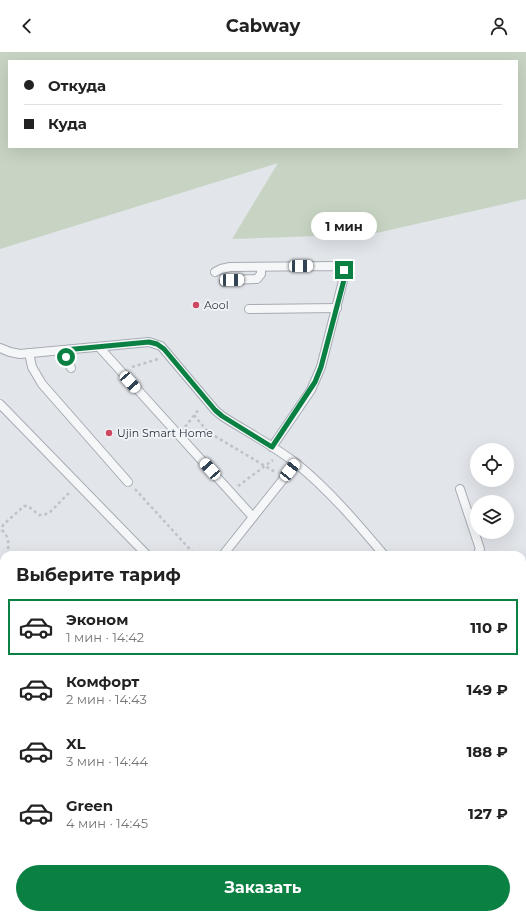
<!DOCTYPE html>
<html lang="ru">
<head>
<meta charset="utf-8">
<style>
  body { margin:0; font-family:Montserrat,sans-serif; background:#f2f2f2; color:#222; height:100vh; display:flex; flex-direction:column; font-size:15px; white-space:nowrap }
  * { box-sizing:border-box; margin:0 }
  p { font-size:13px; color:#767676 }
  .icon { flex:none; width:22px; height:22px; fill:none; stroke:currentColor; stroke-width:2; stroke-linecap:round; stroke-linejoin:round }
  .map { position:relative; flex:1; overflow:hidden }
  .details { position:absolute; left:0px; top:499px; width:526px; height:368px; display:flex; flex-direction:column; background:#fff; border-radius:12px 12px 0 0; box-shadow:0 4px 16px #0002 }
  .details>* { flex:none }
  .hud { position:absolute; left:8px; top:8px; width:510px; height:88px; border-radius:0px; box-shadow:0 4px 16px #0002; display:grid; align-content:center; height:88px; padding:0 16px; background:#fff }
  .fabs { position:absolute; left:470px; top:391px; display:grid; gap:8px }
  .fabs a { display:grid; place-items:center; width:44px; height:44px; border-radius:50%; background:#fff; box-shadow:0 4px 16px #0002; font-size:20px }
  .end { position:absolute; width:18px; height:18px; margin:-9px; border:5px solid #0b8043; background:#fff; box-shadow:0 0 0 2px #fff }
  .from { border-radius:50% }
  .bubble { position:absolute; height:28px; border-radius:14px; background:#fff; box-shadow:0 4px 16px #0002; font-size:13px; font-weight:700; line-height:28px; text-align:center }
  .car { position:absolute; width:12px; height:24px; margin:-12px -6px; border-radius:5px; box-shadow:0 0 3px 1px #0007; background:linear-gradient(#fff 24%,#345 0 40%,#fff 0 76%,#345 0 86%,#fff 0) }
  .hud b { display:flex; align-items:center; gap:14px; height:38px; font-size:15px }
  .hud b+b { border-top:1px solid #e0e0e0 }
  .hud i { width:10px; height:10px; background:#222 }
  ul { padding:0; list-style:none }
  li { display:flex; align-items:center; gap:12px; height:56px; margin:0 8px 6px; padding:0 8px; border:2px solid transparent; border-radius:0px }
  li div { flex:1 }
  li b { display:block; font-size:15px }
  li em { font-style:normal; font-weight:700 }
  li.current { border-color:#0b8043 }
  li>.icon { width:36px; height:36px; stroke-width:1.5 }
  h2 { padding:0 16px; font-size:18px; line-height:48px }
  .primary-button { display:flex; gap:8px; margin-top:auto; padding:8px 16px }
  .primary-button a { flex:1; height:46px; border-radius:24px; background:#0b8043; color:#fff; font-size:16px; font-weight:700; line-height:46px; text-align:center }
  header { display:flex; justify-content:space-between; align-items:center; height:52px; padding:0 16px; background:#fff; font-size:18px; font-weight:700 }
  .map>svg:first-child { display:block }
</style>
</head>
<body>
<header><svg class="icon" aria-label="back" viewBox="0 0 24 24"><path d="M15 5l-7 7 7 7"/></svg>Cabway<svg class="icon" aria-label="person" viewBox="0 0 24 24"><circle cx="12" cy="8" r="4"/><path d="M4 21q1-7 8-7t8 7"/></svg></header>
<div class="map">
<svg width="526" height="867" viewBox="0 0 526 867">
  <rect width="100%" height="100%" fill="#e2e5ea"/>
  <!-- green -->
  <g fill="#c8d4c3" fill-rule="evenodd">
    <path d="M0,0H526V147L372,182L232,187L278,111L0,197ZM9,9H517V95H9Z"/>
    <polygon points="526,521 526,633 522,628 522,524"/>
    <polygon points="526,843 526,867 512,867 514,863 522,863 522,850"/>
    <polygon points="36,863 329,863 337,867 34,867"/>
  </g>
  <g fill="none" stroke-linecap="round" stroke-linejoin="round">
    <!-- service casing -->
    <g stroke="#a7acb4" stroke-width="10">
      <g id="service">
        <polyline points="215,220 221,217 230,215 337,214 343,216 345,221 321,315 311,338 272,395"/>
        <polyline points="224,230 230,228 257,227 261,222 261,215"/>
        <polyline points="249,257 337,256"/>
        <polyline points="99,295 253,465"/>
        <path d="M0,296L10,300L20,302L149,290L161,294L215,358L222,364C247,380 274,394 297,412C330,439 357,471 384,503"/>
        <polyline points="64,298 67,308 71,316"/>
        <polyline points="29,301 32,315 42,332 128,430"/>
        <polyline points="0,352 147,503"/>
        <polyline points="460,437 480,497 477,503"/>
        <polyline points="223,503 296,411"/>
        <polyline points="522,668 526,673"/>
        <polyline points="0,724 4,721"/>
        <polyline points="350,863 357,867"/>
      </g>
    </g>
    <!-- minor casing -->
    <g stroke="#a7acb4" stroke-width="17">
      <g id="minor">
        <polyline points="522,836 526,830"/>
        <polyline points="504,867 506,863"/>
      </g>
    </g>
    <!-- path -->
    <g stroke="#bfc3c9" stroke-width="2.5" stroke-dasharray="3 3" stroke-linecap="butt">
      <polyline points="132,315 158,307"/>
      <polyline points="194,363 208,380 275,420"/>
      <polyline points="185,375 199,357"/>
      <polyline points="238,434 273,408"/>
      <polyline points="135,437 195,503"/>
      <path d="M7,503C9,493 10,486 2,478L3,473L24,454H28L39,463H44L50,460L71,439"/>
      <polyline points="522,798 526,790"/>
      <polyline points="485,867 487,863"/>
    </g>
    <!-- service -->
    <use href="#service" stroke="#f4f6f8" stroke-width="8"/>
    <!-- minor -->
    <use href="#minor" stroke="#f4f6f8" stroke-width="15"/>
  </g>
  <g fill="none" stroke-linecap="round" stroke-linejoin="round">
    <!-- route -->
    <polyline stroke="#0b8043" stroke-width="5" points="66,305 64,298 149,290 157,292 164,297 215,358 222,364 272,395 315,330 321,315 345,224 344,218"/>
  </g>
  <!-- markers -->
  <g fill="#ce4861" stroke="#f1f4f7" stroke-width="1.5">
    <circle cx="196" cy="253" r="4"/>
    <circle cx="109" cy="381" r="4"/>
  </g>
  <g text-anchor="middle" dominant-baseline="central" stroke-width="3.5" stroke-linejoin="round" paint-order="stroke">
    <!-- poi labels -->
    <g font-size="11" fill="#2a3342" stroke="#f1f4f7" text-anchor="start">
      <text x="204" y="253">Aool</text>
      <text x="117" y="381">Ujin Smart Home</text>
    </g>
  </g>
</svg>
<div class="fabs">
<a><svg class="icon" aria-label="locate" viewBox="0 0 24 24"><circle cx="12" cy="12" r="6"/><path d="M12 2v4M12 18v4M2 12h4M18 12h4"/></svg></a>
<a><svg class="icon" aria-label="layers" viewBox="0 0 24 24"><path d="M12 4l9 5-9 5-9-5zM3 14l9 5 9-5"/></svg></a>
</div>
<i class="end from" style="left:66px;top:305px"></i>
<i class="end" style="left:344px;top:218px"></i>
<div class="bubble" style="left:311px;top:160px;width:66px">1 мин</div>
<i class="car" style="left:301px;top:214px;rotate:89deg"></i>
<i class="car" style="left:232px;top:228px;rotate:89deg"></i>
<i class="car" style="left:130px;top:330px;rotate:138deg"></i>
<i class="car" style="left:210px;top:417px;rotate:318deg"></i>
<i class="car" style="left:290px;top:418px;rotate:38deg"></i>
<div class="hud">
<b><i class="from"></i>Откуда</b>
<b><i></i>Куда</b>
</div>
<section class="details">
<h2>Выберите тариф</h2>
<ul>
<li class="current"><svg class="icon" aria-label="car" viewBox="0 0 24 24"><path d="M5 17H2v-5l4-1 3-4h7l3 4 3 1v5h-3M9 17h6M6 11h13"/><circle cx="7" cy="17" r="2"/><circle cx="17" cy="17" r="2"/></svg><div><b>Эконом</b><p>1 мин · 14:42</p></div><em>110 ₽</em></li>
<li><svg class="icon" aria-label="car" viewBox="0 0 24 24"><path d="M5 17H2v-5l4-1 3-4h7l3 4 3 1v5h-3M9 17h6M6 11h13"/><circle cx="7" cy="17" r="2"/><circle cx="17" cy="17" r="2"/></svg><div><b>Комфорт</b><p>2 мин · 14:43</p></div><em>149 ₽</em></li>
<li><svg class="icon" aria-label="car" viewBox="0 0 24 24"><path d="M5 17H2v-5l4-1 3-4h7l3 4 3 1v5h-3M9 17h6M6 11h13"/><circle cx="7" cy="17" r="2"/><circle cx="17" cy="17" r="2"/></svg><div><b>XL</b><p>3 мин · 14:44</p></div><em>188 ₽</em></li>
<li><svg class="icon" aria-label="car" viewBox="0 0 24 24"><path d="M5 17H2v-5l4-1 3-4h7l3 4 3 1v5h-3M9 17h6M6 11h13"/><circle cx="7" cy="17" r="2"/><circle cx="17" cy="17" r="2"/></svg><div><b>Green</b><p>4 мин · 14:45</p></div><em>127 ₽</em></li>
</ul>
<div class="primary-button"><a>Заказать</a></div>
</section>
</div>
</body>
</html>
